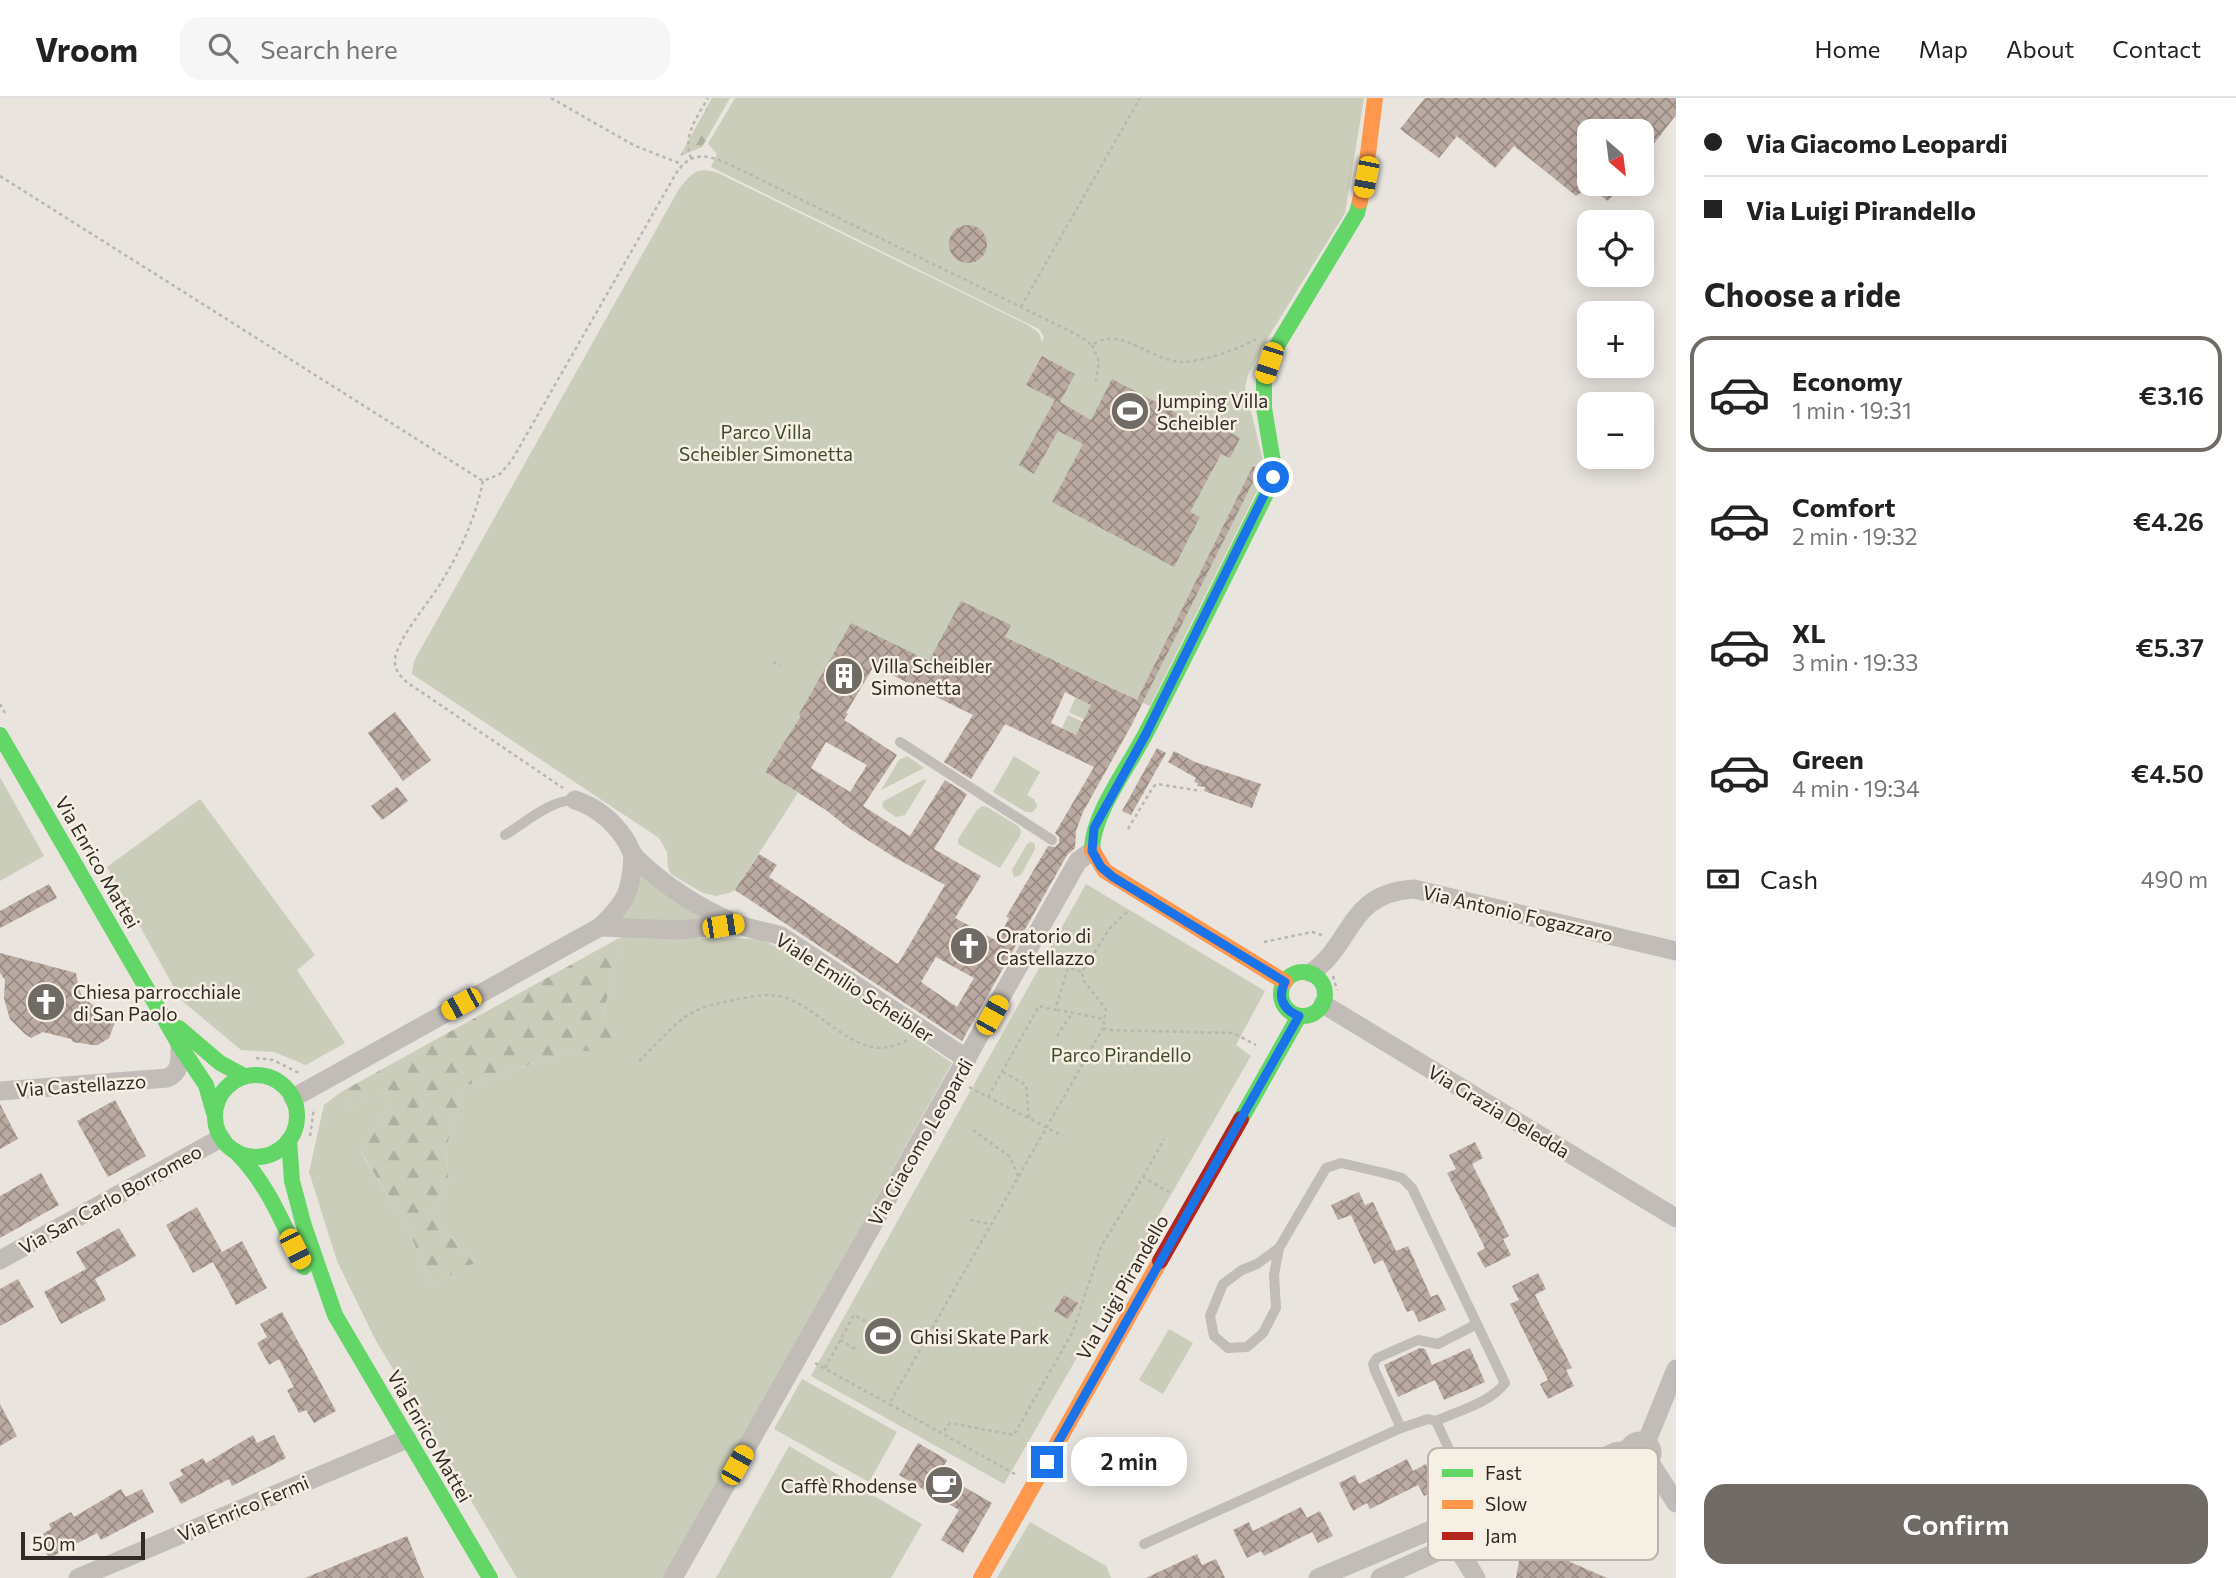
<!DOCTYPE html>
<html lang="en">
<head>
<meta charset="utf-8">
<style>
  body { margin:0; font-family:Commissioner,sans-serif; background:#f6f6f6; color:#222; height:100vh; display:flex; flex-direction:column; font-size:26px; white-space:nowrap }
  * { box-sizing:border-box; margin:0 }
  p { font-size:23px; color:#767676 }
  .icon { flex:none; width:38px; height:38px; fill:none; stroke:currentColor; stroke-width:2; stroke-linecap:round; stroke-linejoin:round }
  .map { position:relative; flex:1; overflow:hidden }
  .panel { display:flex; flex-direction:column; background:#fff; width:560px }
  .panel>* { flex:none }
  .hud { display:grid; align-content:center; height:154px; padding:0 28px; background:#fff }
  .needle { width:46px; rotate:152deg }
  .buttons { position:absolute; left:1577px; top:21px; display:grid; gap:14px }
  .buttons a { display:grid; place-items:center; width:77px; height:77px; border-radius:14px; background:#fff; box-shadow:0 4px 18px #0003; font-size:35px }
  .scale { position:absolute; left:21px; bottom:18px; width:124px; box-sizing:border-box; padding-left:7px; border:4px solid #312a26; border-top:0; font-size:19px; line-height:24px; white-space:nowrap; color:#312a26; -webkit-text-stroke:5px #f6efe4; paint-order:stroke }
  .end { position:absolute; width:32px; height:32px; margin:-16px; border:9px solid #1a73e8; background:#fff; box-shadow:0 0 0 4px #fff }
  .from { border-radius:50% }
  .bubble { position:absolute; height:49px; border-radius:21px; background:#fff; box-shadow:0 4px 18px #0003; font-size:23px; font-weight:600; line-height:49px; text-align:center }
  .car { position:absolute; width:21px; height:42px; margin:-21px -10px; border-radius:9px; box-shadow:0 0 5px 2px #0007; background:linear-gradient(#f5c518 24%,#345 0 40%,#f5c518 0 76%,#345 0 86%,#f5c518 0) }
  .hud b { display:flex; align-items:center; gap:24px; height:66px; font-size:26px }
  .hud b+b { border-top:2px solid #e0e0e0 }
  .hud i { width:18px; height:18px; background:#222 }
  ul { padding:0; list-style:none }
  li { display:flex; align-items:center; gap:21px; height:116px; margin:0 14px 10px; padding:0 14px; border:4px solid transparent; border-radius:21px }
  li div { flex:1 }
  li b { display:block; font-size:26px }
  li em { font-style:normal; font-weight:600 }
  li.on { border-color:#716b66 }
  li>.icon { width:63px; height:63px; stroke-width:1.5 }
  h2 { padding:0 28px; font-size:32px; line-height:84px }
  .pay { display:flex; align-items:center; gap:18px; height:77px; padding:0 28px; font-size:26px }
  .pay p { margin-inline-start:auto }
  .primary-button { display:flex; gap:14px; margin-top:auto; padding:14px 28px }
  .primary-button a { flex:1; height:80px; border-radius:21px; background:#716b66; color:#fff; font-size:28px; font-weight:600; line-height:80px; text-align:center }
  header { display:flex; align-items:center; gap:42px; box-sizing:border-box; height:98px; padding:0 35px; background:#fff; border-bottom:2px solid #e0e0e0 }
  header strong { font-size:33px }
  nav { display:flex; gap:38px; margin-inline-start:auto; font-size:24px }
  .search { width:490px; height:63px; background:#f6f6f6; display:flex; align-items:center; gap:18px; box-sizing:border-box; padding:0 24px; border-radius:21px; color:#767676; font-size:26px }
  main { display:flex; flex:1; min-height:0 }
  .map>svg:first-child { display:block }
</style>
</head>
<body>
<header>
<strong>Vroom</strong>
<div class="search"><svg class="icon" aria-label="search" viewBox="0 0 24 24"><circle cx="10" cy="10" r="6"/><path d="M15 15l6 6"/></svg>Search here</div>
<nav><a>Home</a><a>Map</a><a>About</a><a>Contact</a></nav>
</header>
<main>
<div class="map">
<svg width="1676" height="1480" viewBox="0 0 1676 1480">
  <defs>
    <pattern id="forest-firs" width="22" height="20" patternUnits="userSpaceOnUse" patternTransform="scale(1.75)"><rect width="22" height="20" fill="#c9cdb9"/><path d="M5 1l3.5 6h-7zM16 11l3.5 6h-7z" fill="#adb09f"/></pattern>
    <pattern id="building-cross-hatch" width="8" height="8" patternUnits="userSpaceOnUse" patternTransform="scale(1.75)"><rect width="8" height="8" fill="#bbaaa1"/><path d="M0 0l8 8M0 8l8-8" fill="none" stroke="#998b83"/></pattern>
  </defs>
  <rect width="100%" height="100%" fill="#e9e4de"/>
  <!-- green -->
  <g fill="#c9cdb9">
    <path d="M735,0H1364L1345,115L1264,246L1248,277L1245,289L1266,375L1150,608L1009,541L945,571L851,526L799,616L801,618L765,674L798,695L735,792L729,795L716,798L703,795L671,776L668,769L667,754L659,740L412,576L414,563L679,91C692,75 697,68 718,75L1028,227L1039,235L1042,244L1044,239L1039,231L711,69L717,56L708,46Z"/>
    <polygon points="1076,599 1118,620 1111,634 1069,614"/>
    <polygon points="1068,617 1083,624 1076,637 1062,630"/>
    <polygon points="907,658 924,670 881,692 899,662"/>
    <polygon points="1014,658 1040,674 1027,697 1034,701 1037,708 1033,714 1026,714 993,694"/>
    <polygon points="0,679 44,758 0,783"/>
    <polygon points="925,681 926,683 905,717 896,719 884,711 882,707 884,703"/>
    <polygon points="200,701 315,857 297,872 345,945 306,967 274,954 241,952 181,902 107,769"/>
    <polygon points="982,708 987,709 1018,728 1021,733 1020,738 1000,770 958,746 958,741 977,712"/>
    <polygon points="1031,744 1035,746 1035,751 1021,777 1014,779 1012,772 1027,746"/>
    <polygon points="637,765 719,825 617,825"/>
    <polygon points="1086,786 1265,893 1236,947 1251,958 1004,1386 811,1278"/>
    <polygon points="621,839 759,841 791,855 952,965 664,1480 517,1480 375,1241 337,1163 309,1074 324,1007 341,994 352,1010 393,991 384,1016 360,1053 410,1135 431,1187 473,1164 431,1117 449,1085 446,1050 465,988 570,953 618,953 604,914"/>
    <polygon points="1169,1231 1193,1245 1163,1296 1139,1282"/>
    <polygon points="802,1281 897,1334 869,1384 774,1331"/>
    <polygon points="789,1348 922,1426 891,1480 716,1480"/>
    <polygon points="1030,1424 1106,1468 1111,1480 997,1480"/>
  </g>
  <!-- forest -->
  <g fill="url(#forest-firs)">
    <polygon points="712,0 730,0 702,49 680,58"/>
    <polygon points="621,839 604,914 619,953 570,953 465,988 446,1050 449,1085 431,1117 474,1165 431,1187 410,1135 360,1052 384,1016 392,992 352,1010 341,994"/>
  </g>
  <!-- building -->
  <g fill="url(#building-cross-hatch)" fill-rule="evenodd">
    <polygon points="1425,0 1676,0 1676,17 1642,61 1642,33 1589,33 1589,86 1622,86 1608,103 1589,89 1576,98 1514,48 1495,70 1457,38 1439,60 1400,31"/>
    <circle cx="968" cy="146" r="19"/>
    <polygon points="1042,258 1075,276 1060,304 1091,322 1112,281 1214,335 1218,328 1240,340 1230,360 1221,356 1190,414 1200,419 1174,469 1052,404 1083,346 1058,333 1034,376 1019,367 1055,302 1026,287"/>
    <path d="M1253,368L1257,370L1253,384L1131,628L1083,714L1076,733L1075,750L1067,757L962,943L735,792L759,756L777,767L769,779L898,866L945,787L894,759L847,729L826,712L765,674L801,618L799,616L851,525L929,563L961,503L1011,527L1005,539L1137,602ZM874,568L973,617L944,664L971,681L1005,626L1094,669L1055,735L1059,739V745L1055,749L1048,748L1006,819L1009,820L997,843L955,820L981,778L934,751L967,696L945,682L910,738L863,708L897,657L844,622L848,616L846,615ZM1065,594L1091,607L1076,637L1051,625ZM826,644L867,667L850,694L811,670ZM936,859L974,880L957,909L921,884Z"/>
    <polygon points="395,614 431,662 403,683 368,635"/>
    <polygon points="1157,650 1166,655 1131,717 1122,713"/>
    <polygon points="1174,653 1195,664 1261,686 1252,710 1204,693 1205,689 1197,688 1198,685 1194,684 1196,680 1168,664"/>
    <polygon points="397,689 408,703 382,722 371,708"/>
    <polygon points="49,786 57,800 0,830 0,813"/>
    <polygon points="0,855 76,875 79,891 83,900 100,912 118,916 109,940 98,947 93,947 73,944 71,941 43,934 31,940 25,936 10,921 7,911 4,900 5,882 0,875"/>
    <polygon points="115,1002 146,1058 108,1079 77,1023"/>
    <polygon points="0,1006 18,1041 0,1051"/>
    <polygon points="1475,1044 1483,1060 1472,1066 1509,1138 1503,1141 1511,1157 1485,1170 1477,1155 1485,1150 1447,1075 1456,1071 1449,1057"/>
    <polygon points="41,1075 59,1107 0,1140 0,1098"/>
    <polygon points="1359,1094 1365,1107 1373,1104 1396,1153 1408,1148 1431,1199 1438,1196 1446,1212 1419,1224 1413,1212 1407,1214 1383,1162 1374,1166 1351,1117 1338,1122 1331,1107"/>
    <polygon points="197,1109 222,1154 242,1143 267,1190 236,1207 213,1164 193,1175 166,1127"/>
    <polygon points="119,1130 136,1158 95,1181 106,1202 61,1226 44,1194 86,1171 76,1154"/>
    <polygon points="1538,1175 1546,1191 1535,1197 1572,1270 1566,1272 1574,1288 1548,1301 1540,1286 1548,1282 1510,1206 1519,1202 1512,1188"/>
    <polygon points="18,1181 34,1209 0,1228 0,1191"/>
    <polygon points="1064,1197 1078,1205 1068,1221 1054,1213"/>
    <polygon points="282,1214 336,1313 314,1325 306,1312 299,1315 287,1292 294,1289 279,1261 269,1267 257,1245 267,1239 260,1226"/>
    <polygon points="1420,1250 1425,1251 1432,1267 1470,1250 1485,1284 1444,1302 1435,1282 1398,1299 1384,1267"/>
    <polygon points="0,1306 17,1338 0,1348"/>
    <polygon points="253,1337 257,1345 274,1337 286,1360 232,1388 229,1381 181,1406 169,1385 183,1377 180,1372 203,1360 206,1365"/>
    <polygon points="918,1345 947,1362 940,1375 992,1405 963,1455 941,1442 959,1412 899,1377"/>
    <polygon points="1407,1361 1413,1373 1426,1366 1439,1391 1424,1398 1418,1387 1370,1411 1367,1405 1353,1413 1339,1385 1355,1377 1359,1386"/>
    <polygon points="121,1391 126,1399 142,1391 154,1414 101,1442 97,1435 49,1460 37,1439 51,1431 49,1426 71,1414 74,1419"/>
    <polygon points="1301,1409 1307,1420 1320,1413 1333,1438 1318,1445 1312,1434 1264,1458 1261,1453 1247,1460 1233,1432 1249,1424 1253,1433"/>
    <polygon points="407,1438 424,1480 305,1480"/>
    <polygon points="1558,1443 1570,1464 1607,1480 1516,1480 1520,1457 1531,1458"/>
    <polygon points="1197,1456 1202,1467 1216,1461 1225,1480 1146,1480"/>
  </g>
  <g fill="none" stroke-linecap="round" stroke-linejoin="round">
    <!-- path -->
    <g stroke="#bab5b0" stroke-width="2.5" stroke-dasharray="3.5 3.5" stroke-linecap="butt">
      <polyline points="551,0 635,48 682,66"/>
      <path d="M691,60C682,39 697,19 708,0"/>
      <path d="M0,78L483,383L500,376L512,362L678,72C682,68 686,63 691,61C709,52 735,70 751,77L1078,237L1092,247C1121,226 1152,265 1184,264C1204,263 1239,251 1256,241"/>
      <polyline points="1021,209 1140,0"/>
      <polyline points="1092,247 1099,263 1096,283"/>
      <path d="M483,383C476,418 461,452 442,483C431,502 396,542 395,562C394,572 401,579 408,585L563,690"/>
      <polyline points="773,564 780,568"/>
      <polyline points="0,606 5,615"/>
      <polyline points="1128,731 1153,689 1157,686 1201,693"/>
      <polyline points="1127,814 1110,830 1082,874 1083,882 1106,911 1103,930 1107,932 1233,935 1256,947"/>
      <polyline points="1264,844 1312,834 1322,837"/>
      <polyline points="1333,878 1337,892"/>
      <polyline points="1057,912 1105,921"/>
      <polyline points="1057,938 1072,915"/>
      <polyline points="256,960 273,962 299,975"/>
      <path d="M639,963C654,949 669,931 685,919C699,909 715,906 730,903C745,900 763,895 778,898C821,905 857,972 907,942"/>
      <polyline points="1003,974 1026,987 1029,1020"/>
      <polyline points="969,989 1063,1038"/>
      <polyline points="988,999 1039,908 1055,912 1068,870 1082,874"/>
      <polyline points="973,1032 1010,1059 1018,1078"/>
      <polyline points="310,1038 314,1010"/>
      <polyline points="1143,1079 1164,1041"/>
      <polyline points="970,1122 991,1126"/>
      <polyline points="840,1242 857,1252"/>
      <polyline points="815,1265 889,1306"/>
      <polyline points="825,1270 854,1217 869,1225"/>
      <polyline points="944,1333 950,1325 1014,1337 1073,1233 1101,1149 1143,1079 1172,1096"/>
      <polyline points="1015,1376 889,1306 1103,930"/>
    </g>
    <!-- lane -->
    <g stroke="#c1bcb7" stroke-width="10">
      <polyline points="900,644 1052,742"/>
      <path d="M505,737C526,724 550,702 575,702"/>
      <path d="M1279,1150L1274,1177L1276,1210L1263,1235L1247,1249L1228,1250L1214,1238L1210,1218L1223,1186L1242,1172L1257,1166L1279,1150L1326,1070L1341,1065L1384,1075L1402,1080L1412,1090L1505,1285C1490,1305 1458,1313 1436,1323L1477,1413"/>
      <polyline points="1401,1330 1375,1273 1373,1266 1377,1260 1418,1242 1438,1246 1477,1226"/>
      <polyline points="1144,1446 1401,1330 1428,1321 1436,1323"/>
    </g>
    <!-- street -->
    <g stroke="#c1bcb7" stroke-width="19">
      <path d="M575,702C596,709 613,723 625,741C629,747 631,755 636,760C663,787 698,809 734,825C748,831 766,833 781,838L967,961"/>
      <path d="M600,829C627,803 631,794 633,757"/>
      <path d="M1311,875C1354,845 1347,795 1414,791L1676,853"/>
      <polyline points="1323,906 1676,1120"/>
      <path d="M0,993L167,980C181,974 180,962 180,948"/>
      <polyline points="293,1000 600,829 681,832 737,826"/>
      <polyline points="0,1162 221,1040"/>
      <circle cx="1640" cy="1355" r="12"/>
      <polyline points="1646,1345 1676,1271"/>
      <polyline points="1649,1363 1676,1405"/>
      <polyline points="1457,1433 1463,1459 1476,1480"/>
      <polyline points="78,1480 407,1341"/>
      <polyline points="673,1480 1078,763 1092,753"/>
      <polyline points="1318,1480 1615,1354 1628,1352"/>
      <polyline points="1380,1480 1632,1365"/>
    </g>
    <!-- fast -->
    <g stroke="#63d668" stroke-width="16">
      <polyline points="0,637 180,948 206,987 214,1015"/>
      <path d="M1092,752C1092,716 1130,667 1147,633C1189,552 1228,471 1269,390L1274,370L1264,310V280L1278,246L1357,115L1360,103"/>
      <circle cx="1303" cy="896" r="22"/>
      <polyline points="179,930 220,965 244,978"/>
      <circle cx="256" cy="1018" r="41"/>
      <polyline points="1241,1021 1299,918"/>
      <polyline points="289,1042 292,1083 304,1128 335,1217 490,1480"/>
      <path d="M237,1055C269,1087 284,1129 304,1169"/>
    </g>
    <!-- slow -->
    <g stroke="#ff974d" stroke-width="16">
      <polyline points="1360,103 1365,79 1375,0"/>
      <polyline points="1092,752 1105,773 1285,884"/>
      <polyline points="981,1480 1160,1163"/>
    </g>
    <!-- jam -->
    <polyline stroke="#b3261e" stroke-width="16" points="1160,1163 1241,1021"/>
  </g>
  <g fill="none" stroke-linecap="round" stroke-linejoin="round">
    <!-- route -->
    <path stroke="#1a73e8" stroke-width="9" d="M1047,1364L1299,918C1283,912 1277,899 1285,884L1113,779L1101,769L1092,753L1094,730L1146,636L1273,379"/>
  </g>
  <!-- icons -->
  <defs>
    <g id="stadium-disc" transform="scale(2.0125)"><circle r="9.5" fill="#716b66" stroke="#f6efe4"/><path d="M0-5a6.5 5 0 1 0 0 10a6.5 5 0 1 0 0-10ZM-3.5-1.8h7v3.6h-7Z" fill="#fff"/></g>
    <g id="building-disc" transform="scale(2.0125)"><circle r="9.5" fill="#716b66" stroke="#f6efe4"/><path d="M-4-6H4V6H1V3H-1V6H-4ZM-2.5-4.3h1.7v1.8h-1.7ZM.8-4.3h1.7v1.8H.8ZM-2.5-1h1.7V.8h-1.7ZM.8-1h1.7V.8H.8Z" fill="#fff"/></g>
    <g id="church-disc" transform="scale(2.0125)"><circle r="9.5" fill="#716b66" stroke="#f6efe4"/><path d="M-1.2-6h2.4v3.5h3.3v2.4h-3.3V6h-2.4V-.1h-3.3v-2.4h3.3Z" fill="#fff"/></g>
    <g id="cafe-disc" transform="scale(2.0125)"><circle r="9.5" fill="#716b66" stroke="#f6efe4"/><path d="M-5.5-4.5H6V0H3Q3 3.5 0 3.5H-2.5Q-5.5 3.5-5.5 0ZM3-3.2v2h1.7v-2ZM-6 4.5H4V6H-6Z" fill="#fff"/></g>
  </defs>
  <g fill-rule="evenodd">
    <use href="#stadium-disc" x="1130" y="313"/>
    <use href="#building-disc" x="844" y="578"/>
    <use href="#church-disc" x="969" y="848"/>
    <use href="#church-disc" x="46" y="904"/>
    <use href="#stadium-disc" x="883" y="1238"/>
    <use href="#cafe-disc" x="944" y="1387"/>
  </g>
  <g text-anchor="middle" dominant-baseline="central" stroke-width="5" stroke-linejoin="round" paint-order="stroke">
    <!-- poi labels -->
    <g font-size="19" fill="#312a26" stroke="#f6efe4" text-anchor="start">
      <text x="1157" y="302">Jumping Villa<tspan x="1157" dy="22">Scheibler</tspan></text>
      <text x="871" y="567">Villa Scheibler<tspan x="871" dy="22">Simonetta</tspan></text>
      <text x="996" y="837">Oratorio di<tspan x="996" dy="22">Castellazzo</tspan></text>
      <text x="73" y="893">Chiesa parrocchiale<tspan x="73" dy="22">di San Paolo</tspan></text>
      <text x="910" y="1238">Ghisi Skate Park</text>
      <text x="917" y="1387" text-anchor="end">Caffè Rhodense</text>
    </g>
    <!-- park labels -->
    <g font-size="19" fill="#3f4d2d" stroke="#f6efe4">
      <text x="766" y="333">Parco Villa<tspan x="766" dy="22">Scheibler Simonetta</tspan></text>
      <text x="1121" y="956">Parco Pirandello</text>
    </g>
    <!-- street labels -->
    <g font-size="19" fill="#312a26" stroke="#f6efe4">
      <text transform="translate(98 764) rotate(60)">Via Enrico Mattei</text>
      <text transform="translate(1518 815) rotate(13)">Via Antonio Fogazzaro</text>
      <text transform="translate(855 889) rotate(33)">Viale Emilio Scheibler</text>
      <text transform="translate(81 987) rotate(-4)">Via Castellazzo</text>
      <text transform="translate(1499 1013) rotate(31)">Via Grazia Deledda</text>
      <text transform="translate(920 1044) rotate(-60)">Via Giacomo Leopardi</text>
      <text transform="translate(110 1101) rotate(-29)">Via San Carlo Borromeo</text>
      <text transform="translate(1122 1189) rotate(-60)">Via Luigi Pirandello</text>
      <text transform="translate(430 1338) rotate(60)">Via Enrico Mattei</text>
      <text transform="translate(243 1410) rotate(-23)">Via Enrico Fermi</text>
    </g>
  </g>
  <!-- legend -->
  <rect x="1428" y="1350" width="230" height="112" rx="10" fill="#f6efe4" stroke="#bbb4ab" stroke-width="2"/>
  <rect x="1442" y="1371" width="31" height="8" fill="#63d668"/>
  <rect x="1442" y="1402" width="31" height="9" fill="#ff974d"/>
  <rect x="1442" y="1434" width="31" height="8" fill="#b3261e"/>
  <g font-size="19" fill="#312a26">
    <text x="1485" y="1382">Fast</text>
    <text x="1485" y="1413">Slow</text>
    <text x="1485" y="1445">Jam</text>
  </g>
</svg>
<div class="buttons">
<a><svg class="needle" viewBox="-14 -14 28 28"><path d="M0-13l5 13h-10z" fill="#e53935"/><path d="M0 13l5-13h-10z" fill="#767676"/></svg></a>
<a><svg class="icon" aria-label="locate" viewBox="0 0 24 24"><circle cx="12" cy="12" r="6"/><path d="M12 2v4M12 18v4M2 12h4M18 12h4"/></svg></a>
<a>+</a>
<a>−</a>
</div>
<div class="scale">50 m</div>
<i class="end from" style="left:1273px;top:379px"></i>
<i class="end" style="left:1047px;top:1364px"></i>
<div class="bubble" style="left:1071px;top:1339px;width:116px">2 min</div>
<i class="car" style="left:1366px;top:79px;rotate:191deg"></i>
<i class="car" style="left:1269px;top:265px;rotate:198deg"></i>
<i class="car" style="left:723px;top:828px;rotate:81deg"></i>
<i class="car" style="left:461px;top:906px;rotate:241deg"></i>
<i class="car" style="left:992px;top:917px;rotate:29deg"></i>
<i class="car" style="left:295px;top:1151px;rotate:153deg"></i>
<i class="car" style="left:737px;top:1367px;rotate:29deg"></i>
</div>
<section class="panel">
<div class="hud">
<b><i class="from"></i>Via Giacomo Leopardi</b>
<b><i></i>Via Luigi Pirandello</b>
</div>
<h2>Choose a ride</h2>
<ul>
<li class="on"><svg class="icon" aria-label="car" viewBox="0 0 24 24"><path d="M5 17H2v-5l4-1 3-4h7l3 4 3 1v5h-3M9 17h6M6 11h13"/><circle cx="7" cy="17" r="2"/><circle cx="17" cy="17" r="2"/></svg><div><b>Economy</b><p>1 min · 19:31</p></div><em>€3.16</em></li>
<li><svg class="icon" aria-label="car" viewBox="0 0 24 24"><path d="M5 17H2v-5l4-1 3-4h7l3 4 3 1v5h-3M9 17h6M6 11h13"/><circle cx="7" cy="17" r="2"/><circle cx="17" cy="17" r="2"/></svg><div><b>Comfort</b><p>2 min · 19:32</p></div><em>€4.26</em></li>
<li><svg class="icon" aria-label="car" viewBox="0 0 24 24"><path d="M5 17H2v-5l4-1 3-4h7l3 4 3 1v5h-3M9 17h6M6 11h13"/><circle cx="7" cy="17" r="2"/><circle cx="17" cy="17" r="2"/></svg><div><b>XL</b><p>3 min · 19:33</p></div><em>€5.37</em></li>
<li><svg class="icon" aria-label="car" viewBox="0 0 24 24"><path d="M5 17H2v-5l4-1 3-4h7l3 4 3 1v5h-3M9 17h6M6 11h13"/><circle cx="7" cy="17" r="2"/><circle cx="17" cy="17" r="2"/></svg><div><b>Green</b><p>4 min · 19:34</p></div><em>€4.50</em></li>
</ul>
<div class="pay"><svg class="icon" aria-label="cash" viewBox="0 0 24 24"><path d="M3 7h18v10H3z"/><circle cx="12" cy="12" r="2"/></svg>Cash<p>490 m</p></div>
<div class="primary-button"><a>Confirm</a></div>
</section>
</main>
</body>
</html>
